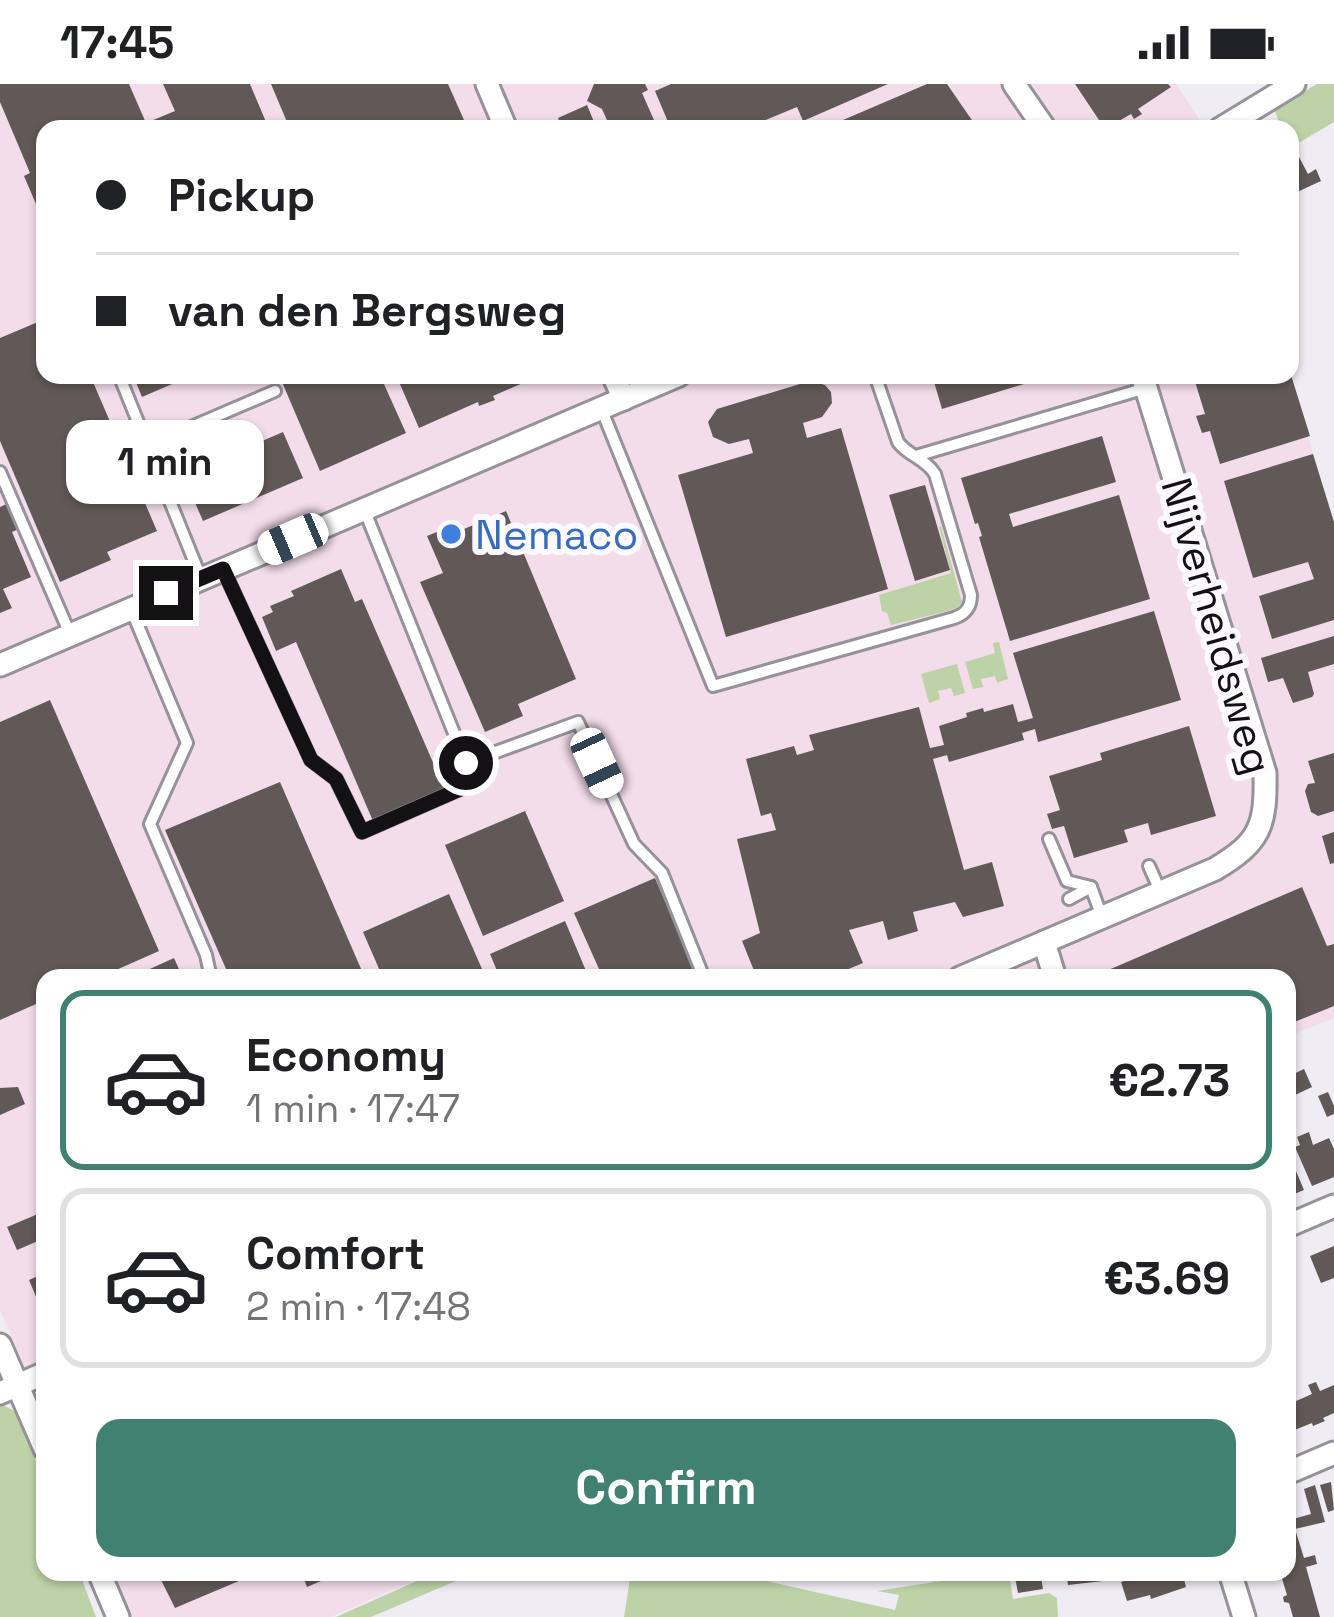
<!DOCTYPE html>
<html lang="en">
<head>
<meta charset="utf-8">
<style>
  body { margin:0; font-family:"Space Grotesk",sans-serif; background:#f6f6f6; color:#202124; height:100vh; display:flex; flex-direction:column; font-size:45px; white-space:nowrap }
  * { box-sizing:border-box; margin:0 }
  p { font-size:39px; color:#757577 }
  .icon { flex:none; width:66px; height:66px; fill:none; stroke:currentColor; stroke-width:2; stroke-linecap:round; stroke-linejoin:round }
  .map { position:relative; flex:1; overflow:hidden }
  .details { position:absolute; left:36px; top:885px; width:1260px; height:612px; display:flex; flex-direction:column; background:#fff; border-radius:24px; box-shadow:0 3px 9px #0004 }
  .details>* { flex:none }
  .hud { position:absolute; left:36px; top:36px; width:1263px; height:264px; border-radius:24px; box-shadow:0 3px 9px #0004; display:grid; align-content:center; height:264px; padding:0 60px; background:#fff }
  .end { position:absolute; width:54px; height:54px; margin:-27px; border:15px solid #131114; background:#fff; box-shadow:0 0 0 6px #fff }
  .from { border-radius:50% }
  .bubble { position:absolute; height:84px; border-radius:24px; background:#fff; box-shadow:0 3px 9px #0004; font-size:39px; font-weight:700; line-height:84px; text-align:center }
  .car { position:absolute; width:36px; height:72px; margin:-36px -18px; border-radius:15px; box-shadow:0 0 9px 3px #0007; background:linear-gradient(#fff 24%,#345 0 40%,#fff 0 76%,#345 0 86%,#fff 0) }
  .hud b { display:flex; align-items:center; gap:42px; height:114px; font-size:45px }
  .hud b+b { border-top:3px solid #e0e0e0 }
  .hud i { width:30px; height:30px; background:#202124 }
  ul { padding:21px 0 0; list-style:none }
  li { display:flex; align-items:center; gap:36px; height:180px; margin:0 24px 18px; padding:0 36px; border:6px solid #e0e0e0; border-radius:24px }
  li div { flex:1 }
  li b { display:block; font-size:45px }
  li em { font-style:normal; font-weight:700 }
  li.selected { border-color:#418171 }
  li>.icon { width:108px; height:108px; stroke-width:1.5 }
  .action { display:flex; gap:24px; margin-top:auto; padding:24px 60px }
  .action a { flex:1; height:138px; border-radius:24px; background:#418171; color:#fff; font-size:48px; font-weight:700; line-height:138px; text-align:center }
  .status { display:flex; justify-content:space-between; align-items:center; height:84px; padding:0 60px; background:#fff; direction:ltr }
  .status svg { height:33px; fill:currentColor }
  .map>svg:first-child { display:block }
</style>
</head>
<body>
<div class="status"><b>17:45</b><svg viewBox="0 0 49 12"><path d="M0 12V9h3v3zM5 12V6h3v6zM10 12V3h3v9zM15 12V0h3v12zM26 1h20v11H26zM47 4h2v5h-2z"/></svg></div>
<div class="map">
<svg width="1334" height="1533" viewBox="0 0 1334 1533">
  <rect width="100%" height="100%" fill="#f0ecf4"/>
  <!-- industrial -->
  <g fill="#f3ddea">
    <polygon points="0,0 1176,0 1206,45 45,45 45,291 1290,291 1290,288 1334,443 1334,934 1287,953 1287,894 45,894 45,1330 0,1226"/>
    <polygon points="112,1488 433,1488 331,1533 131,1533"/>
  </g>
  <!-- green -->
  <g fill="#bdd3a7">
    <polygon points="1317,0 1334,0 1334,38 1290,64 1290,45 1282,45 1274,25"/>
    <polygon points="941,442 962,518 956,525 891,541 887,529 882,527 879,511 951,489 939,443"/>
    <polygon points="999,558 1008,595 997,599 995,592 981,595 983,603 973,605 965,578 995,569 993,559"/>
    <polygon points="957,580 965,609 954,612 951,604 938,607 940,615 929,619 921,590"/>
    <polygon points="0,1320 17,1328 45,1401 45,1488 79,1488 96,1533 0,1533"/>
    <polygon points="437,1488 477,1488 371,1533 336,1533"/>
    <polygon points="631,1488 727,1488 895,1526 899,1511 877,1507 947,1496 947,1488 986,1488 988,1490 1009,1488 1013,1515 1049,1509 1057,1514 1058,1533 624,1533"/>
  </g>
  <!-- building -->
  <g fill="#615958">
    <polygon points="0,0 129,0 146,39 175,27 163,0 250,0 269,45 45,45 45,141 24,92 30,89 0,18"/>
    <polygon points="271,0 448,0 468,45 290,45"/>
    <polygon points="645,0 648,6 642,9 658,45 611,45 602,25 587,17 594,0"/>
    <polygon points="671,0 888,0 803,37 797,23 744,45 671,45 655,7"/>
    <polygon points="927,0 947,0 978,45 822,45"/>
    <polygon points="1075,0 1168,0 1171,3 1138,25 1142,30 1134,35 1131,30 1105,45"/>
    <polygon points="587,21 597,45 562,45 558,34"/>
    <polygon points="1299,73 1308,90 1316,85 1321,97 1295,109 1290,97 1290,77"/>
    <polygon points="45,235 45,291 90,291 157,447 107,468 111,476 60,498 0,357 0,254"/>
    <polygon points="133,291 193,291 142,313"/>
    <polygon points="279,291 375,291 379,300 383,298 406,349 320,387"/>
    <polygon points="396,291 541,291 493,312 495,316 479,322 478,318 419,344"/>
    <polygon points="932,291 1050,291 1050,292 942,325"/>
    <polygon points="1193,291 1291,291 1310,352 1220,380 1210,347 1202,349 1196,332 1205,330"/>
    <polygon points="810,297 825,301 831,308 832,319 822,333 803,339 807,354 841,344 888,505 726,553 678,391 753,369 749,355 729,360 713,353 708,338 717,325"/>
    <polygon points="283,348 303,394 203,437 183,391"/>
    <polygon points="1102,352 1116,398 1009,430 1013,443 1119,411 1150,515 1010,557 979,453 982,452 978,439 975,440 961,394"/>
    <polygon points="1313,370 1334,438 1334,536 1272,555 1259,512 1314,495 1308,478 1253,494 1224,397"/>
    <polygon points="925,401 950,486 915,497 889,411"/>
    <polygon points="11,418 21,444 12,448 31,493 3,505 12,524 0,529 0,423"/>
    <polygon points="506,427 576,595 518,620 523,632 485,648 420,498 443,489 427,452 454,441 457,448"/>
    <polygon points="341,485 355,518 362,515 445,706 373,737 296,558 276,567 262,533 273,528 270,522 294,512 291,507"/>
    <polygon points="1154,527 1181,616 1038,658 1035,645 1022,649 1024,656 949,678 947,671 933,675 964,786 992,778 1004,822 963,833 955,818 913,828 918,847 888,856 883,837 849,846 863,879 827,894 757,894 742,857 760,849 737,755 776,746 771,729 761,732 746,675 794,662 797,671 814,666 809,651 919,623 930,664 944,661 939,642 967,633 966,629 983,624 984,628 1013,620 1018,638 1033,634 1013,569"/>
    <polygon points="1334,552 1334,580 1308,588 1314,610 1312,613 1293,619 1283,594 1268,598 1261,574"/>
    <polygon points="50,616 159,867 98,894 45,894 45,916 0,936 0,638"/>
    <polygon points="1189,642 1216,732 1151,751 1148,739 1124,746 1128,758 1074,774 1064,742 1052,745 1047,730 1060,726 1049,692 1102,676 1100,669"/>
    <polygon points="1334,669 1334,727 1318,732 1311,728 1305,707 1308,700 1315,699 1308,677"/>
    <polygon points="280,698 365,894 230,894 165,746"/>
    <polygon points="525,727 564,817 483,852 445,761"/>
    <polygon points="1334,748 1334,779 1330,780 1322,752"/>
    <polygon points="655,794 698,894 603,894 574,829"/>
    <polygon points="1302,803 1327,862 1334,860 1334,922 1287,941 1287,894 1109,894 1106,887"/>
    <polygon points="449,810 486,894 383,894 363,848"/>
    <polygon points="565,837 589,894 500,894 490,870"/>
    <polygon points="174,874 183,894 130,894"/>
    <polygon points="1304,985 1312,1003 1293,1012 1287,993"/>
    <polygon points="18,1003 25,1020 0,1031 0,1004"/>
    <polygon points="1328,1008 1334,1022 1334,1030 1327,1033 1318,1012"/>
    <polygon points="1309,1048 1313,1061 1329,1054 1334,1065 1334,1093 1312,1102 1295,1063 1300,1061 1297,1053"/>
    <polygon points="1287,1066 1304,1106 1287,1113"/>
    <polygon points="45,1127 45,1154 17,1166 7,1143"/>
    <polygon points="1334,1162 1334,1194 1321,1199 1310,1172"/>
    <polygon points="45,1189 45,1234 29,1196"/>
    <polygon points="1316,1298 1320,1307 1334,1301 1334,1329 1323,1334 1325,1337 1313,1342 1312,1339 1287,1349 1287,1321 1312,1310 1308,1301"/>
    <polygon points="1331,1398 1334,1426 1328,1428 1320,1401"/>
    <polygon points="1315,1401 1325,1438 1295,1445 1304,1474 1315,1471 1317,1480 1306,1483 1320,1533 1293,1533 1289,1519 1284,1518 1283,1513 1287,1511 1280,1488 1287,1488 1287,1421 1293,1435 1311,1430 1304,1405"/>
    <polygon points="157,1488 260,1488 175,1524"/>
    <polygon points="301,1488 342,1488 307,1503"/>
    <polygon points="1014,1488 1040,1488 1043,1505 1018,1509"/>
    <polygon points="1066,1488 1102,1488 1103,1497 1068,1501"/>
    <polygon points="1143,1488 1182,1488 1186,1503 1151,1515 1150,1511 1127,1517 1121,1498 1144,1491"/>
  </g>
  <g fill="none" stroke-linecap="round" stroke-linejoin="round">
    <!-- lane casing -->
    <g stroke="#959299" stroke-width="16">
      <g id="lane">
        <polyline points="119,291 201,494"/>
        <path d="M601,324L713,602L954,534C966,530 971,523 971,511L935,390C925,374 908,372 898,358L875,291"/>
        <polyline points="149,361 275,307"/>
        <polyline points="916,372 1146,304"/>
        <polyline points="0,388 70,550"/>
        <polyline points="224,487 311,676 336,695 362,748 474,699 364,425"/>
        <polyline points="131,525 187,659 150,740 206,871 211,894"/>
        <polyline points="466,679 578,638 634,760 662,789 704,894"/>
        <polyline points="1049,755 1067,797 1091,803 1102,833"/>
        <polyline points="1149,782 1161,809"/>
        <polyline points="1069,815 1091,803"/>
      </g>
    </g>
    <!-- street casing -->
    <g stroke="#959299" stroke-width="27">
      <g id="street">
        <polyline points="487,0 506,45"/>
        <polyline points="1014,0 1045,45"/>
        <polyline points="1220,45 1294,0"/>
        <polyline points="613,291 624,315"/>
        <polyline points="0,581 679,291"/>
        <polyline points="1044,858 1055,894"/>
        <path d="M960,894L1215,785C1261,758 1266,741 1265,689L1142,291"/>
        <polyline points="1287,1142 1334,1122"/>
        <polyline points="0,1261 45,1365"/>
        <polyline points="0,1309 45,1289"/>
        <polyline points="1287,1389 1334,1369"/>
        <polyline points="99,1488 118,1533"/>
        <polyline points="1230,1488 1244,1533"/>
      </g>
    </g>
    <!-- lane -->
    <use href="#lane" stroke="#fff" stroke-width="10"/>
    <!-- street -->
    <use href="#street" stroke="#fff" stroke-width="21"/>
  </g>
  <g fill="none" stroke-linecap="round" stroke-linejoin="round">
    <!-- route -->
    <polyline stroke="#131114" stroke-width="15" points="166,509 223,485 311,676 336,695 362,748 474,699 466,679"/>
  </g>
  <!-- markers -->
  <circle fill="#3f7fe0" stroke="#fdfaff" stroke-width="4.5" cx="451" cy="450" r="12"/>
  <g text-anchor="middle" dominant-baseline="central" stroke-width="12" stroke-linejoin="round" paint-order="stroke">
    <!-- shop labels -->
    <g font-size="42" fill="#366cbe" stroke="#fdfaff" text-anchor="start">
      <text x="475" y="450">Nemaco</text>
    </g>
    <!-- street labels -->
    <g font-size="42" fill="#131114" stroke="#fdfaff">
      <text transform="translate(1217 542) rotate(74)">Nijverheidsweg</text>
    </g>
  </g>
</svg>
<i class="end from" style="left:466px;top:679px"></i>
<i class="end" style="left:166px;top:509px"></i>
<div class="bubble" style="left:66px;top:336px;width:198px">1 min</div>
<i class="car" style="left:293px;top:455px;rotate:247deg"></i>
<i class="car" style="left:597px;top:679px;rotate:155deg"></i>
<div class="hud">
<b><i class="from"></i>Pickup</b>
<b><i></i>van den Bergsweg</b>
</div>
<section class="details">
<ul>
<li class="selected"><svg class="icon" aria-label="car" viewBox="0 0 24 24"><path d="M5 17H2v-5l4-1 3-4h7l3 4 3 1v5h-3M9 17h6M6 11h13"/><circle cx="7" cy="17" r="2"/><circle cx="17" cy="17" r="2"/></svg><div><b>Economy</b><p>1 min · 17:47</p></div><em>€2.73</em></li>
<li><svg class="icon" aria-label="car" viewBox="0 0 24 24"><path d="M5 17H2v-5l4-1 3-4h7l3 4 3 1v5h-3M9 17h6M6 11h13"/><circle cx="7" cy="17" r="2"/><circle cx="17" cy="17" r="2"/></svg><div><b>Comfort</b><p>2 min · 17:48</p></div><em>€3.69</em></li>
</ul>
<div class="action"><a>Confirm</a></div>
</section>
</div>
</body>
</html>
